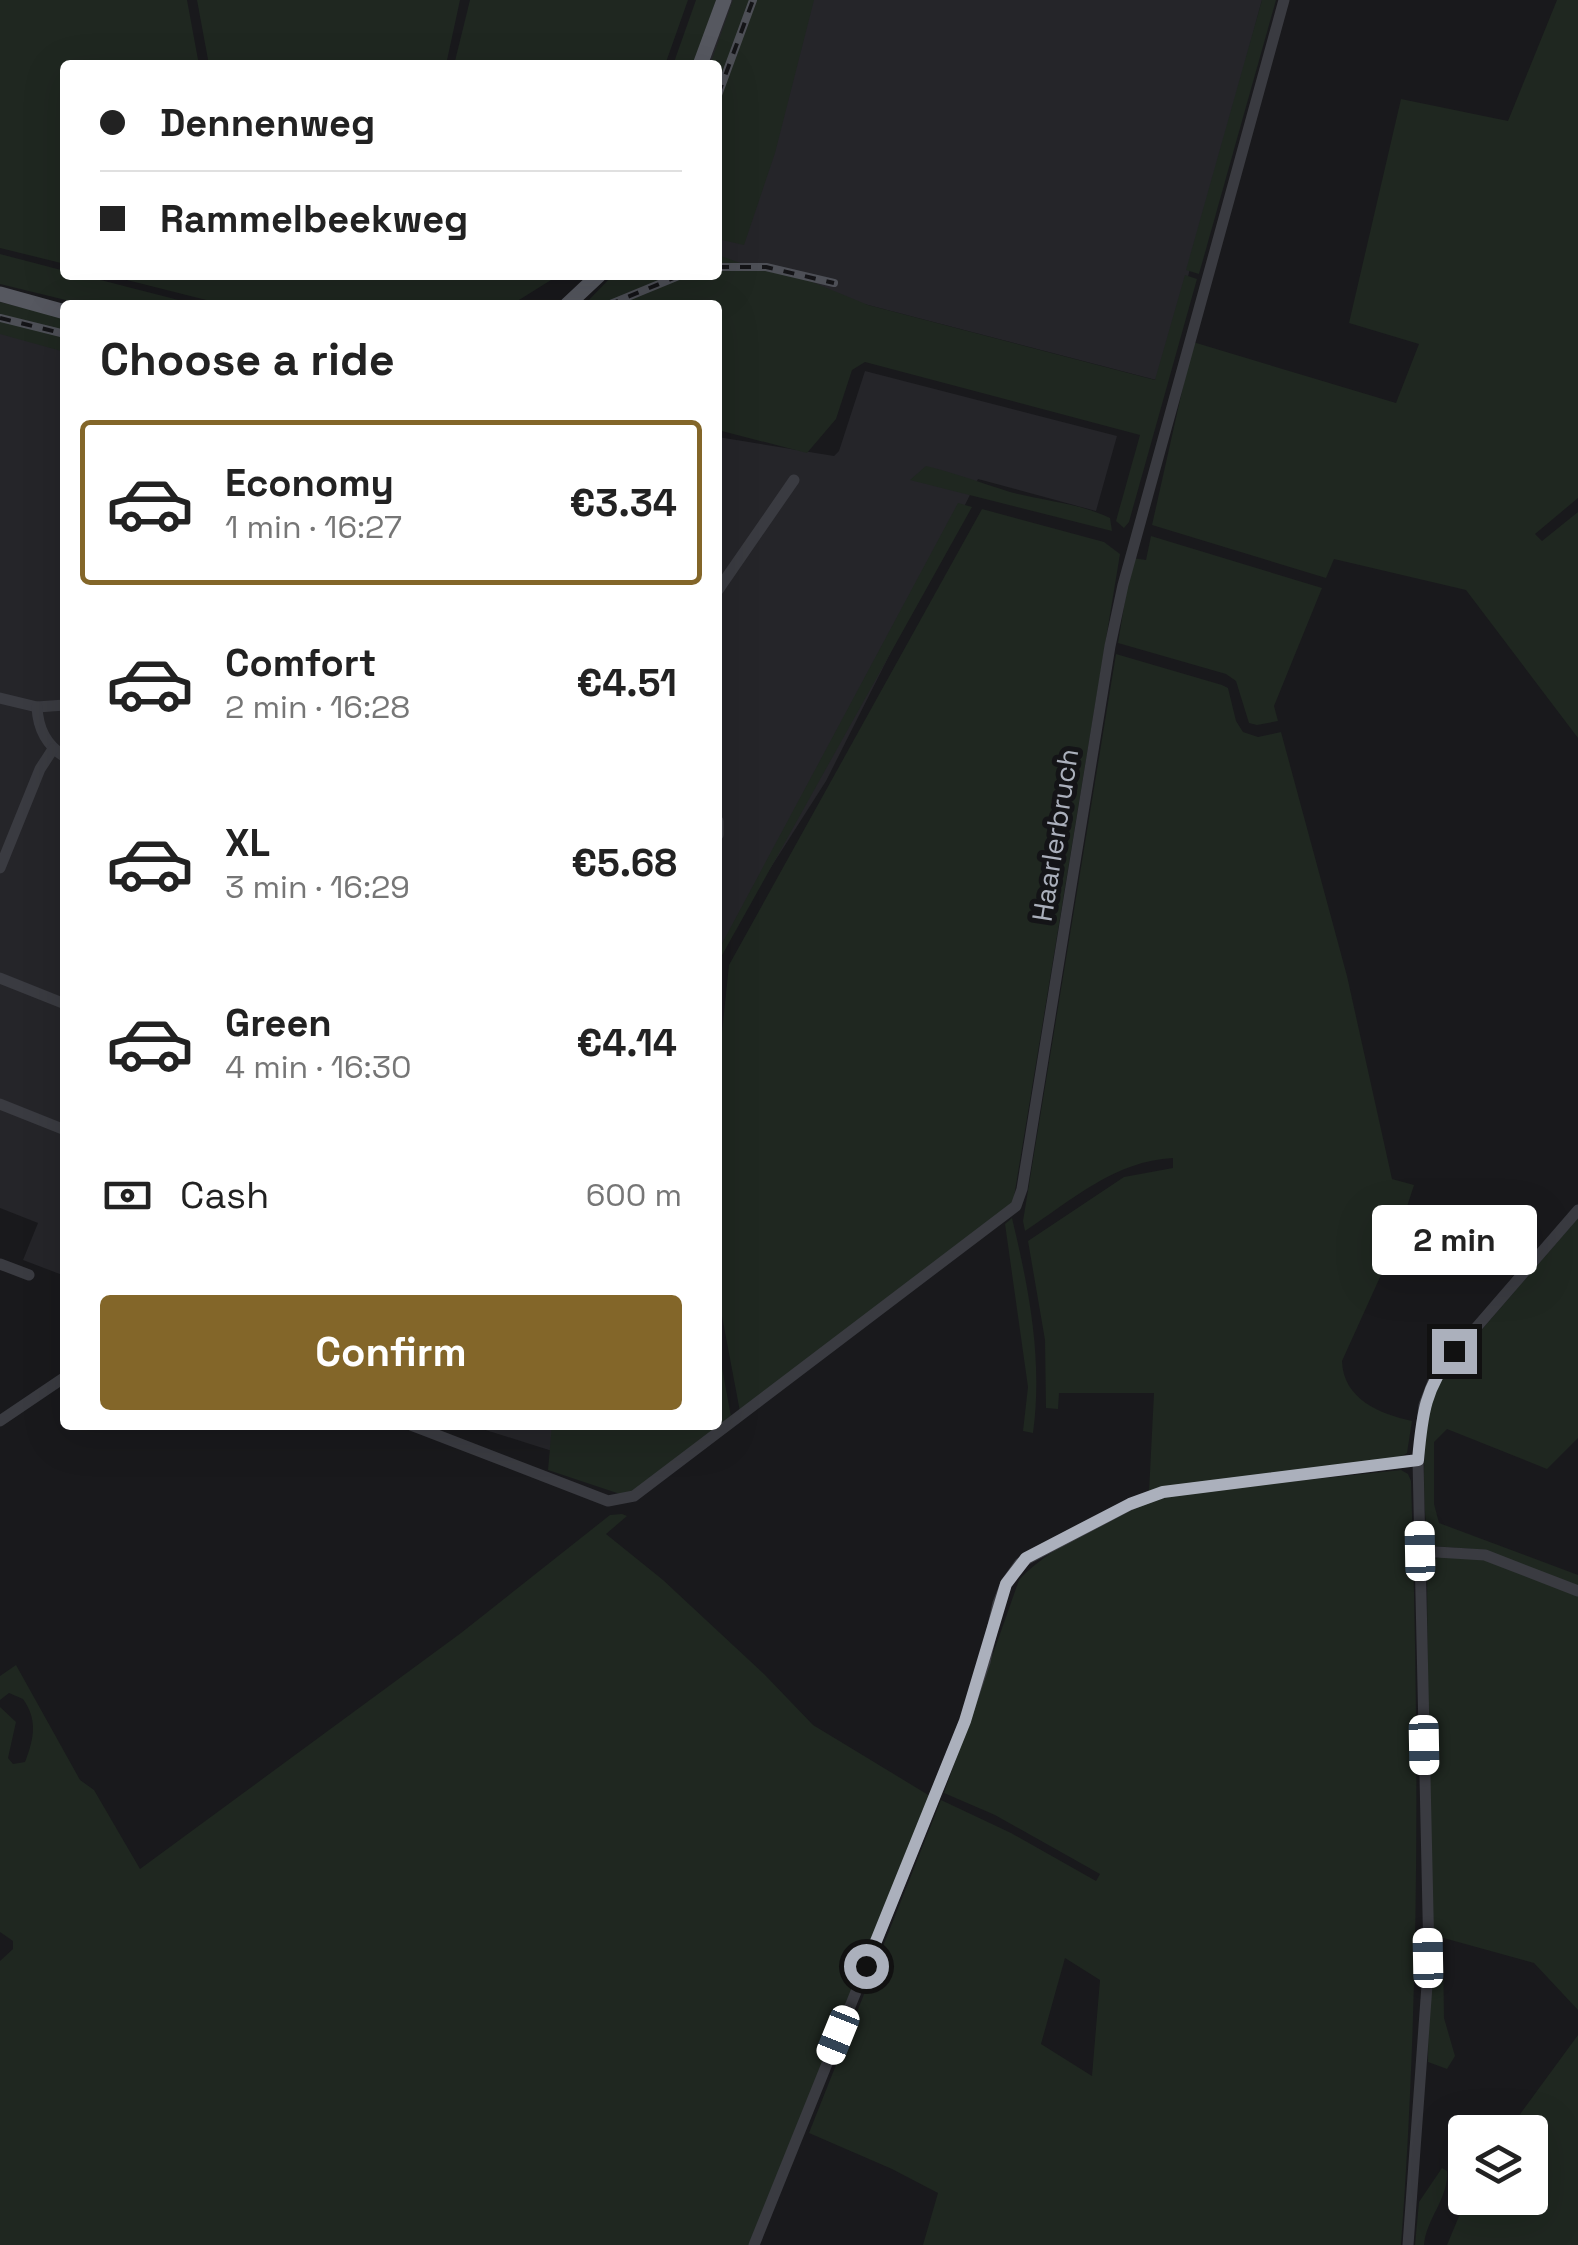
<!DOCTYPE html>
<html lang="en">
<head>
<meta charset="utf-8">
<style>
  body { margin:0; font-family:"Space Grotesk",sans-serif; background:#f2f2f2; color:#222; height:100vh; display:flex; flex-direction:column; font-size:38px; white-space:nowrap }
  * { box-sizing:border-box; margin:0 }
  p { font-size:32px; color:#767676 }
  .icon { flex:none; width:55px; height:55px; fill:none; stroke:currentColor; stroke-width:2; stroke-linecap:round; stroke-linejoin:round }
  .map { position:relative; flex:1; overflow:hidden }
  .panel { position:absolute; left:60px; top:300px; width:662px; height:1130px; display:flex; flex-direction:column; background:#fff; border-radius:10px; box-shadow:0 10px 40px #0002 }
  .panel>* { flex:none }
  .hud { position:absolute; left:60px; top:60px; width:662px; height:220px; border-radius:10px; box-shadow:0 10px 40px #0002; display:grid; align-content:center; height:220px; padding:0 40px; background:#fff }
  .buttons { position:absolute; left:1448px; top:2115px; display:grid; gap:20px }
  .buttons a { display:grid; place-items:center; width:100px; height:100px; border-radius:10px; background:#fff; box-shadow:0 10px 40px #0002; font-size:50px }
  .end { position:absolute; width:45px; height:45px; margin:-22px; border:12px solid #abb0bc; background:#111; box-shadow:0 0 0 5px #111 }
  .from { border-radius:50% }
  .bubble { position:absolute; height:70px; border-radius:10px; background:#fff; box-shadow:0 10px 40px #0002; font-size:32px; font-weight:600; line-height:70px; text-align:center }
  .car { position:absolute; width:30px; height:60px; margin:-30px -15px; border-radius:12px; box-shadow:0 0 8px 2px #0007; background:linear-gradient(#fff 24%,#345 0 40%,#fff 0 76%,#345 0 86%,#fff 0) }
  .hud b { display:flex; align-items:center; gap:35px; height:95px; font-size:38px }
  .hud b+b { border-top:2px solid #e0e0e0 }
  .hud i { width:25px; height:25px; background:#222 }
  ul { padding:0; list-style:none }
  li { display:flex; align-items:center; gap:30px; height:165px; margin:0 20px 15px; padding:0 20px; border:5px solid transparent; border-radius:10px }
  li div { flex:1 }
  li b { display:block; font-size:38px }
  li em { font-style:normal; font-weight:600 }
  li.current { border-color:#836629 }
  li>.icon { width:90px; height:90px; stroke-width:1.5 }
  h2 { padding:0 40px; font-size:45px; line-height:120px }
  .pay { display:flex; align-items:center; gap:25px; height:110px; padding:0 40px; font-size:38px }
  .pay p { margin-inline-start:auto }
  .cta { display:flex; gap:20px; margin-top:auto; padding:20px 40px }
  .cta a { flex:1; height:115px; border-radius:10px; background:#836629; color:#fff; font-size:40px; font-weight:600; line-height:115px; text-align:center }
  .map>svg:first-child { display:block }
</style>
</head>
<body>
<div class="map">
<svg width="1578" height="2245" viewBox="0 0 1578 2245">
  <rect width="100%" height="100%" fill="#19191c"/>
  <!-- built -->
  <g fill="#252529">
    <polygon points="725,0 1262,0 1160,381 718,266 718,65 700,65"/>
    <polygon points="0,313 65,326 65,1276 23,1260 38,1223 0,1208"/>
    <polygon points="865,371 1117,436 1096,511 978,479 826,781 718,950 718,437 834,456 839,451"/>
    <polygon points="470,1425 698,1425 631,1476"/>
  </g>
  <!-- green -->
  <g fill="#1f2720" fill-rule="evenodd">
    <polygon points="0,0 187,0 199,65 65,65 65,264 0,248"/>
    <polygon points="197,0 460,0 446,65 209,65"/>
    <polygon points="470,0 688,0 665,65 454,65"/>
    <polygon points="696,0 716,0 694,65 673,65"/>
    <polygon points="733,0 814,0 775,153 744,245 718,239 718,65 710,65"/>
    <polygon points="1262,0 1276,0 1199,274 1186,270"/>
    <polygon points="1557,0 1578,0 1578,498 1535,534 1542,541 1578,512 1578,738 1466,590 1334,559 1326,578 1152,525 1193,342 1396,403 1419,344 1349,323 1401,99 1508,121"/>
    <polygon points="0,254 65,271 65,275 81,275 198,305 86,305 0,284"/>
    <polygon points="718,255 757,269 805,279 868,305 1155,380 1185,275 1197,279 1129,522 1124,528 1116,521 1140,435 865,362 852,370 836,419 807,453 718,430 718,305 584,305 613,275 718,275"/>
    <polygon points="107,275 559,275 511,305 226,305"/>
    <polygon points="0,302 65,318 65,352 0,334"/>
    <path d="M926,466C955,473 982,483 1010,492C1043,501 1079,503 1110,518L1112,531L910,480Z"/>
    <polygon points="958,503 972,507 721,957 718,985 718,951"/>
    <polygon points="982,509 1104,542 1120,554 1013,1203 741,1417 718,1295 718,1071 729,965"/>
    <polygon points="1151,536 1322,588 1274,706 1278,721 1257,725 1249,723 1236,681 1226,674 1118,643 1132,558 1146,560"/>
    <path d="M1116,654L1222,685L1228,688L1236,721L1243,732L1258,737L1281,732L1347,976L1392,1179L1414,1185L1395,1244L1342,1361C1343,1399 1380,1414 1412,1421L1407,1453L1398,1458L1149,1492L1154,1393H1059L1058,1409L1046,1408L1045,1340L1028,1241L1124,1177L1173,1168V1158C1115,1161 1073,1199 1025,1231L1023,1221Z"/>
    <path d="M1012,1218C1029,1289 1043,1360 1033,1433L1023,1431L1028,1387L1005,1224Z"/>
    <path d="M1578,1218V1438L1547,1469L1447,1429L1434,1442V1504L1439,1523L1578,1575V1587L1472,1549L1432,1546C1420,1530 1424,1429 1429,1406C1431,1396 1437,1386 1441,1377Z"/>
    <polygon points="718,1346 732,1422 632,1498 548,1470 552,1425 718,1425"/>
    <path d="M1401,1470L1408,1474L1411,1481C1419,1735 1420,1992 1401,2245H923L938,2193L892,2169L809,2133L941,1800L1011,1833L1096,1881L1100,1874L995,1815L944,1793L1019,1580C1049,1546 1128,1508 1172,1494ZM1065,1958L1100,1980L1092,2076L1041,2044Z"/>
    <path d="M622,1514L627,1516L606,1534L663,1580L764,1674L813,1725L930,1796L749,2245H0V1961L13,1949V1941L0,1932V1707L16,1722L8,1758L13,1764L25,1762C34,1738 38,1720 23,1699L9,1693L0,1700V1676L16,1665L80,1780L94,1790L140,1869L461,1633L610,1515Z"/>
    <polygon points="1442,1555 1481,1558 1578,1595 1578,2010 1534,1963 1429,1934 1427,1565"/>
    <polygon points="1429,1946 1443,1951 1444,2018 1455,2056 1447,2069 1428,2062"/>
    <polygon points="1578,2035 1578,2245 1447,2245 1462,2209 1471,2198 1530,2198 1530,2132 1507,2132"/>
    <path d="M1442,2168L1447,2171C1449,2198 1426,2219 1424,2245H1415L1419,2202Z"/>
  </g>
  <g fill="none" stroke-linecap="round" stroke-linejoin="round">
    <!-- minor -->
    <g stroke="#3a3b41" stroke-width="11">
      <polyline points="718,590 794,480"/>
      <polyline points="0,698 37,707 65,705"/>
      <path d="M37,707C38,729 46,745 65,757"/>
      <polyline points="718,821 718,835"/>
      <polyline points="0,868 40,769 53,749"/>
      <polyline points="0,978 65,1004"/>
      <polyline points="0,1104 65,1130"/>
      <polyline points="0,1264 29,1275"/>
      <polyline points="0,1421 65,1377"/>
      <polyline points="411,1425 608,1501 634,1496 1016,1206 1022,1189 1110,646 1123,585 1284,0"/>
      <polyline points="1420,1551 1485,1555 1578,1591"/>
      <polyline points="754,2245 965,1721 985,1662 998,1603 1006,1583 1020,1563 1130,1505 1163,1492 1418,1460"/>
      <polyline points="1408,2245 1429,1958 1418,1460 1424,1405 1436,1374 1578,1210"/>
    </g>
    <!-- major -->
    <g stroke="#565860" stroke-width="15">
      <polyline points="700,65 724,0"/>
      <polyline points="0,294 65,312"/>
      <polyline points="567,305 599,275"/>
    </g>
    <!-- rail casing -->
    <g stroke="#4d4f56" stroke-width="8">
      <g id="rail">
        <polyline points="718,95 753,0"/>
        <polyline points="718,267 766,267 834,283"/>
        <polyline points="608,305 681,275"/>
        <polyline points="0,318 65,334"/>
      </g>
    </g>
    <!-- rail -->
    <use href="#rail" stroke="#141417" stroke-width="4" stroke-dasharray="11" stroke-linecap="butt"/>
  </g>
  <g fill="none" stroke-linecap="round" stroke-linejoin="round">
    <!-- route -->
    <path stroke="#abb0bc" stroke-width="12" d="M866,1966L965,1721L1006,1584L1026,1558L1130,1504L1163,1492L1418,1460C1422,1414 1425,1388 1454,1351"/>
  </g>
  <g text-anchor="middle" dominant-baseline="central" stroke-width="10" stroke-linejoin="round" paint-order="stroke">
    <!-- street labels -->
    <g font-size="28" fill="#abb0bc" stroke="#141417">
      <text transform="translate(1055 835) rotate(-81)">Haarlerbruch</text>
    </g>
  </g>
</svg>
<div class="buttons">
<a><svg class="icon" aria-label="layers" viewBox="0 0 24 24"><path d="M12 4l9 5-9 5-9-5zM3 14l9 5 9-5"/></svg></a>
</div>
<i class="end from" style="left:866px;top:1966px"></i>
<i class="end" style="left:1454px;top:1351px"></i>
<div class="bubble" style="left:1372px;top:1205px;width:165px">2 min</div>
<i class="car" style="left:1420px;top:1551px;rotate:359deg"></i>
<i class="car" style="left:1424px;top:1745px;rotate:179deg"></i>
<i class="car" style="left:1428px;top:1958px;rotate:359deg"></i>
<i class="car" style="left:838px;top:2035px;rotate:202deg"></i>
<div class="hud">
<b><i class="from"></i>Dennenweg</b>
<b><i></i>Rammelbeekweg</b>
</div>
<section class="panel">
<h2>Choose a ride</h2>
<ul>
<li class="current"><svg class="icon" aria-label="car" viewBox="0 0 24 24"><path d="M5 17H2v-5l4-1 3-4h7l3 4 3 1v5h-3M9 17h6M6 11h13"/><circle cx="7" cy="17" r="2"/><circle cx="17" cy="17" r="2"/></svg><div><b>Economy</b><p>1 min · 16:27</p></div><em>€3.34</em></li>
<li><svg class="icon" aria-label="car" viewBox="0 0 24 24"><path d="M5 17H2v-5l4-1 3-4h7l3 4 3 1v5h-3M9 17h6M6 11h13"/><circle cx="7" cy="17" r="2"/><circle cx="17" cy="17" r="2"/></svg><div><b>Comfort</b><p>2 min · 16:28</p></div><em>€4.51</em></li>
<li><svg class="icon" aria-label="car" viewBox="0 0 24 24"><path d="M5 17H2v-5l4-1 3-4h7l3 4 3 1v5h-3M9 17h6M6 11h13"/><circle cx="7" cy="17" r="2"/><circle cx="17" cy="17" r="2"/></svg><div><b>XL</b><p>3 min · 16:29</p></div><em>€5.68</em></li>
<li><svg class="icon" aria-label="car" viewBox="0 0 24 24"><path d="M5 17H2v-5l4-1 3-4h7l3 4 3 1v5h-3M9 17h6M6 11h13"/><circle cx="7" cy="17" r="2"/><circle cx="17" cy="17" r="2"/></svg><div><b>Green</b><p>4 min · 16:30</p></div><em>€4.14</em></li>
</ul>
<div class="pay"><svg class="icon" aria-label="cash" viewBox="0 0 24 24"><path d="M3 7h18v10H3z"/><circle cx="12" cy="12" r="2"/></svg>Cash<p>600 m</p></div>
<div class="cta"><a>Confirm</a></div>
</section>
</div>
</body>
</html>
